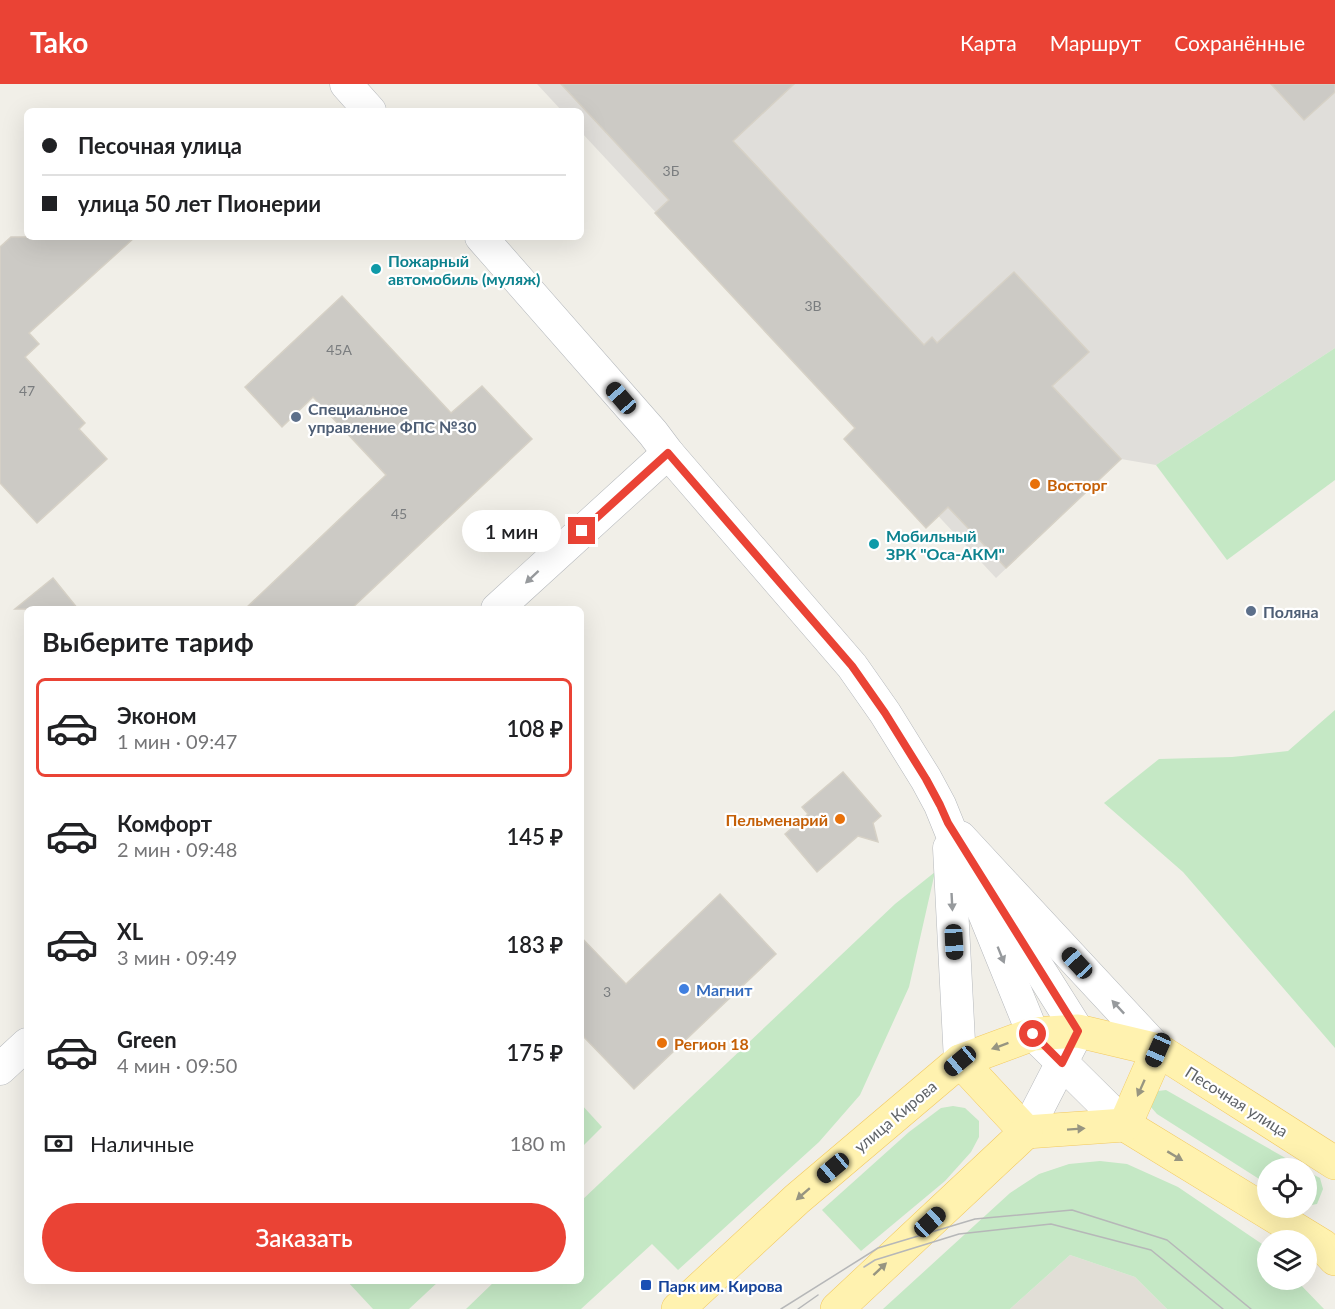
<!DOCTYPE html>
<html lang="ru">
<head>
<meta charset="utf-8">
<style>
  body { margin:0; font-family:Lato,sans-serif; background:#f6f6f6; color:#202124; height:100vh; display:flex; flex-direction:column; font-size:22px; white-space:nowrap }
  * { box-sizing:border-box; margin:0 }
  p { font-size:20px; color:#757577 }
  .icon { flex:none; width:33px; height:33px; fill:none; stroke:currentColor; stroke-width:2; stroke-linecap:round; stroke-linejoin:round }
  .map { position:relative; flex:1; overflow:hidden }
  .panel { position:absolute; left:24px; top:522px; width:560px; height:678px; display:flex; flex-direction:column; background:#fff; border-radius:9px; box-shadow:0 6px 24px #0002 }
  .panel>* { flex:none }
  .banner { position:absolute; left:24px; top:24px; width:560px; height:132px; border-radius:9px; box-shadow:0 6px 24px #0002; display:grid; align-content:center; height:132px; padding:0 18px; background:#fff }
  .tools { position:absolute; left:1257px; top:1074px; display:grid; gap:12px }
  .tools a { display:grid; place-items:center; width:60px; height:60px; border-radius:50%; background:#fff; box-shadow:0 6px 24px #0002; font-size:30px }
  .end { position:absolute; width:27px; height:27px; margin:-14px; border:8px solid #ea4335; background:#fff; box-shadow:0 0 0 3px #fff }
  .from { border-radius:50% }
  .bubble { position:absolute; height:42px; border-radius:21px; background:#fff; box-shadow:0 6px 24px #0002; font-size:20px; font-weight:600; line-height:42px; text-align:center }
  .car { position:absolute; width:18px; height:36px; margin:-18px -9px; border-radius:8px; box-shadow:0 0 4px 2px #0007; background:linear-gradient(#222 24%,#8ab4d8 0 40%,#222 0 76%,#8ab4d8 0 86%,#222 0) }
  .banner b { display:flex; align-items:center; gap:21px; height:57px; font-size:22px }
  .banner b+b { border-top:2px solid #e0e0e0 }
  .banner i { width:15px; height:15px; background:#202124 }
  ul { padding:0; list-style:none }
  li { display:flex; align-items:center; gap:18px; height:99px; margin:0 12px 9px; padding:0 6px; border:3px solid transparent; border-radius:9px }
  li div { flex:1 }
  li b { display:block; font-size:22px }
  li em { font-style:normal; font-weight:600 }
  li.on { border-color:#ea4335 }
  li>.icon { width:54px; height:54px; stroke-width:1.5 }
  h2 { padding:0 18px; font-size:27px; line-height:72px }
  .pay { display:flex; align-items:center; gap:15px; height:66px; padding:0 18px; font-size:22px }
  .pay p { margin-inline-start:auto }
  .cta { display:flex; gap:12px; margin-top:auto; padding:12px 18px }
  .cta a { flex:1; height:69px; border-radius:36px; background:#ea4335; color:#fff; font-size:24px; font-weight:600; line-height:69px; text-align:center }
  header { display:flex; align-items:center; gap:36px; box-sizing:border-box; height:84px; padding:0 30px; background:#ea4335; color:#fff }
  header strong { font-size:28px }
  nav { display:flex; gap:33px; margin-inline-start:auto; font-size:21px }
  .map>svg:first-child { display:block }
</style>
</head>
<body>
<header>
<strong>Tako</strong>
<nav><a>Карта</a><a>Маршрут</a><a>Сохранённые</a></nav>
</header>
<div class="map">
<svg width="1335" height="1225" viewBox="0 0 1335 1225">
  <rect width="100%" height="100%" fill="#f1efe8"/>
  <!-- industrial -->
  <polygon fill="#e0deda" points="537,0 1335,0 1335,264 1156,381 1121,375 996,494 581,48 580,27 562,27"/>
  <!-- education -->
  <polygon fill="#e1ded6" points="1070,1171 1135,1193 1167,1225 1010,1225"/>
  <!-- green -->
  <g fill="#c5e8c5">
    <polygon points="1335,264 1335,396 1227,476 1156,381"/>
    <polygon points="1335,626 1335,964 1183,788 1104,719 1159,675 1232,673 1288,667"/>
    <polygon points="935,788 909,903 860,1011 819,1058 678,1186 652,1160 581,1225 466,1225 495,1197 580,1197 581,1117 895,820"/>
    <polygon points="1166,1006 1303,1084 1268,1084 1267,1100 1157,1030 1150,1022 1158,1007"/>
    <polygon points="581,1020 602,1043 581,1064"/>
    <polygon points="953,1022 965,1024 979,1037 979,1053 971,1068 945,1097 861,1167 822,1126 909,1048 941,1024"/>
    <polygon points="1100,1077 1127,1080 1178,1103 1262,1160 1267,1165 1268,1196 1296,1196 1324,1225 1167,1225 1135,1193 1070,1171 1010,1225 883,1225 1010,1109 1039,1090 1069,1080"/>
    <polygon points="1306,1087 1320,1094 1323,1105 1317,1120 1307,1122"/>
    <polygon points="347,1197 439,1197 409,1225 373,1225"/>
  </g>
  <!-- building -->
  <g fill="#cccac5" stroke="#d6d1c6" stroke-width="1.5">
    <polygon points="561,0 794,0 733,57 924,261 932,253 937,259 1014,188 1089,268 1052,302 1121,375 1006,484 948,423 926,444 844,355 855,344 655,129 669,116"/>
    <polygon points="1271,0 1335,0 1335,8 1304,36"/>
    <polygon points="11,153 135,153 29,249 39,260 25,273 85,339 79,345 107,375 37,439 0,399 0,163"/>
    <polygon points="342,212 451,329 482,302 532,355 351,525 245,525 386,391 313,313 282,343 245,303"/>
    <polygon points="53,494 78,525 15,525"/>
    <polygon points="843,688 881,732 873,739 878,758 858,752 817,788 785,750 808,730 802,723"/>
    <polygon points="720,810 776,870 634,1005 580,949 580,852 626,900"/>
  </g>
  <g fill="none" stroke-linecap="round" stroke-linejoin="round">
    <!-- minor casing -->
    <g stroke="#b5b8bc" stroke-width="33">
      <g id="minor">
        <polyline points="346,0 370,27"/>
        <polyline points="481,153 653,349 668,369 852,582 885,629 926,695 940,721 1033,950 1125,1041"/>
        <polyline points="497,525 668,369"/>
        <polyline points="960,753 1158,966"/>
        <polyline points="949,764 960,977"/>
        <polyline points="992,810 1078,947 1026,1048"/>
        <polyline points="0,985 27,960"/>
      </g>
    </g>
    <!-- primary casing -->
    <g stroke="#f2c960" stroke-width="34">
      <g id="primary">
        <polyline points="960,977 1026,1048"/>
        <polyline points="1125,1041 1323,1162 1335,1175"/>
        <polyline points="1125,1041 1158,966"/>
        <polyline points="1026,1048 1125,1041"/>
        <polyline points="678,1225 797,1115 960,977 1033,950 1078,947 1158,966 1335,1079"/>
        <polyline points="837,1225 1026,1048"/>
      </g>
    </g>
    <!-- minor -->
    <use href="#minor" stroke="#fff" stroke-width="32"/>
    <!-- primary -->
    <use href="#primary" stroke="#fff2af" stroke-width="33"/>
    <!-- tram -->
    <g stroke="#b6b7b8" stroke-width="1.5">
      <polyline points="864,1183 875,1176 959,1150 1051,1140 1151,1166 1223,1225"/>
      <polyline points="781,1225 878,1164 975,1135 1072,1126 1167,1156 1251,1225"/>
      <polyline points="798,1225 818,1211"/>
    </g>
  </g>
  <!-- one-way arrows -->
  <defs><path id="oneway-solid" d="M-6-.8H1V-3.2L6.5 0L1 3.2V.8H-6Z" transform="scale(1.5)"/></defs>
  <g fill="#979a9d">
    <use href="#oneway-solid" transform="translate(532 493) rotate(137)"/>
    <use href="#oneway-solid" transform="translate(952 818) rotate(87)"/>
    <use href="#oneway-solid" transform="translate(1001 871) rotate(68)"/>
    <use href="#oneway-solid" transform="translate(1118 923) rotate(-133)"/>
  </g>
  <g fill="#979581">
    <use href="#oneway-solid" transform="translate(1000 962) rotate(160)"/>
    <use href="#oneway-solid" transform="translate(1141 1004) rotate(114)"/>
    <use href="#oneway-solid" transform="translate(1076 1045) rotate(-4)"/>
    <use href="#oneway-solid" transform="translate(1175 1072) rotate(31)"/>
    <use href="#oneway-solid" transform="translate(803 1110) rotate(139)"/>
    <use href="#oneway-solid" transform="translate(880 1185) rotate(-43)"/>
  </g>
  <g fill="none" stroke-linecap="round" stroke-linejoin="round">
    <!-- route -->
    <polyline stroke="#ea4335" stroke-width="8" points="582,447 668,369 852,582 885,629 926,695 940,721 948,739 1078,947 1062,979 1033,950"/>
  </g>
  <!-- markers -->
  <g fill="#0f9aa8" stroke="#fff" stroke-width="2">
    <circle cx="376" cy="185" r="6"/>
    <circle cx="874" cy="460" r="6"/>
  </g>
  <g fill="#5c6f8a" stroke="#fff" stroke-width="2">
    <circle cx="296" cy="333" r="6"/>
    <circle cx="1251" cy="527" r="6"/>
  </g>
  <g fill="#e8710a" stroke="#fff" stroke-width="2">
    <circle cx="1035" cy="400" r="6"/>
    <circle cx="840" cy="735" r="6"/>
    <circle cx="662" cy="959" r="6"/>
  </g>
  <circle fill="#3f7fe0" stroke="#fff" stroke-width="2" cx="684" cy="905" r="6"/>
  <rect fill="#1a4fb4" stroke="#fff" stroke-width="2" x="640" y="1195" width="12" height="12" rx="3"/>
  <g text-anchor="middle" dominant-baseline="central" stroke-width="4.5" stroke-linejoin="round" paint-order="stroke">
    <!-- number labels -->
    <g font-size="14" fill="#7a7d7f">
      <text x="671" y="86">3Б</text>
      <text x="813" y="221">3В</text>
      <text x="339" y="265">45А</text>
      <text x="27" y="306">47</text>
      <text x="399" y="429">45</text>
      <text x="607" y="907">3</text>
    </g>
    <!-- culture labels -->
    <g font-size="16" font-weight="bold" fill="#0d838f" stroke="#fff" text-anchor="start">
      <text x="388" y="176">Пожарный<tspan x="388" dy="18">автомобиль (муляж)</tspan></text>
      <text x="886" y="451">Мобильный<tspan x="886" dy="18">ЗРК "Оса-АКМ"</tspan></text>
    </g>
    <!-- service labels -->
    <g font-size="16" font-weight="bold" fill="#4e5e75" stroke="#fff" text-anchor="start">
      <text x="308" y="324">Специальное<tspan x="308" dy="18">управление ФПС №30</tspan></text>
      <text x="1263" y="527">Поляна</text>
    </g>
    <!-- food labels -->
    <g font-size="16" font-weight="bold" fill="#c56008" stroke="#fff" text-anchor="start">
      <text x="1047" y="400">Восторг</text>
      <text x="828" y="735" text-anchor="end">Пельменарий</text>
      <text x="674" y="959">Регион 18</text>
    </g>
    <!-- shop labels -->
    <g font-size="16" font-weight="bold" fill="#366cbe" stroke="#fff" text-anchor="start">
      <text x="696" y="905">Магнит</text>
    </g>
    <!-- street labels -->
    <g font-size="16" fill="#5f6368" stroke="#fff">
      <text transform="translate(1237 1017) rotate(32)">Песочная улица</text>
      <text transform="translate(895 1032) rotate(-40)">улица Кирова</text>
    </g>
    <!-- transit labels -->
    <g font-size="16" font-weight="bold" fill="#164399" stroke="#fff" text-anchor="start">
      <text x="658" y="1201">Парк им. Кирова</text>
    </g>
  </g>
</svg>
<div class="tools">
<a><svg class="icon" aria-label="locate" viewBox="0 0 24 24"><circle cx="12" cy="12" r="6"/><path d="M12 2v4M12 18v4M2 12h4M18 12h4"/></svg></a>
<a><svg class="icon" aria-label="layers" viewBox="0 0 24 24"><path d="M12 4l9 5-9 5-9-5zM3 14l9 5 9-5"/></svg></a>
</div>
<i class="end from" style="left:1033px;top:950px"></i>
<i class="end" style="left:582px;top:447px"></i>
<div class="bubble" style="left:462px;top:426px;width:99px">1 мин</div>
<i class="car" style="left:621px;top:314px;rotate:319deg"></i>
<i class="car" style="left:954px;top:858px;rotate:177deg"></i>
<i class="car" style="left:1077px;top:879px;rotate:317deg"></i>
<i class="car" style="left:1158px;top:966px;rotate:204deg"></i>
<i class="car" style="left:960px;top:977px;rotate:230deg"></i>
<i class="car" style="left:833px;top:1084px;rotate:230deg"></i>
<i class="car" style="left:930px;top:1138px;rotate:47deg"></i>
<div class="banner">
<b><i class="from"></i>Песочная улица</b>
<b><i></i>улица 50 лет Пионерии</b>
</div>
<section class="panel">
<h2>Выберите тариф</h2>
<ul>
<li class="on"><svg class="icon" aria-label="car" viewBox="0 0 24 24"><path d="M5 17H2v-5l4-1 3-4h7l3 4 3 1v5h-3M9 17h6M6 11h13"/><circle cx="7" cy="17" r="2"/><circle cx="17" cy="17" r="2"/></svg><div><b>Эконом</b><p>1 мин · 09:47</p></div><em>108 ₽</em></li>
<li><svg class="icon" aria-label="car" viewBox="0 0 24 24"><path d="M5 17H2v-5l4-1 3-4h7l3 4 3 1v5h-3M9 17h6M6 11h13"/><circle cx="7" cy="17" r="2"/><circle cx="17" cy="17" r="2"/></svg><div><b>Комфорт</b><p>2 мин · 09:48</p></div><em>145 ₽</em></li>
<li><svg class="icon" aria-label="car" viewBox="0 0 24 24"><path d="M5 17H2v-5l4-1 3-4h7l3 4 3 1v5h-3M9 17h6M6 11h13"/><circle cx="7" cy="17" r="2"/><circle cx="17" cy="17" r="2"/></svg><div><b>XL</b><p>3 мин · 09:49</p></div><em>183 ₽</em></li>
<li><svg class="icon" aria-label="car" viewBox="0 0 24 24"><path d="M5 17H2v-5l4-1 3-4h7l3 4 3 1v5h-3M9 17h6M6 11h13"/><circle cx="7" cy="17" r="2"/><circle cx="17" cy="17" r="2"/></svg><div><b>Green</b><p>4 мин · 09:50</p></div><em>175 ₽</em></li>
</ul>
<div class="pay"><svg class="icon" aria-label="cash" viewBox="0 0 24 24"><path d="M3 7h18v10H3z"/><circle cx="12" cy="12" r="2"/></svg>Наличные<p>180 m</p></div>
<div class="cta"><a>Заказать</a></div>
</section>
</div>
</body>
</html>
